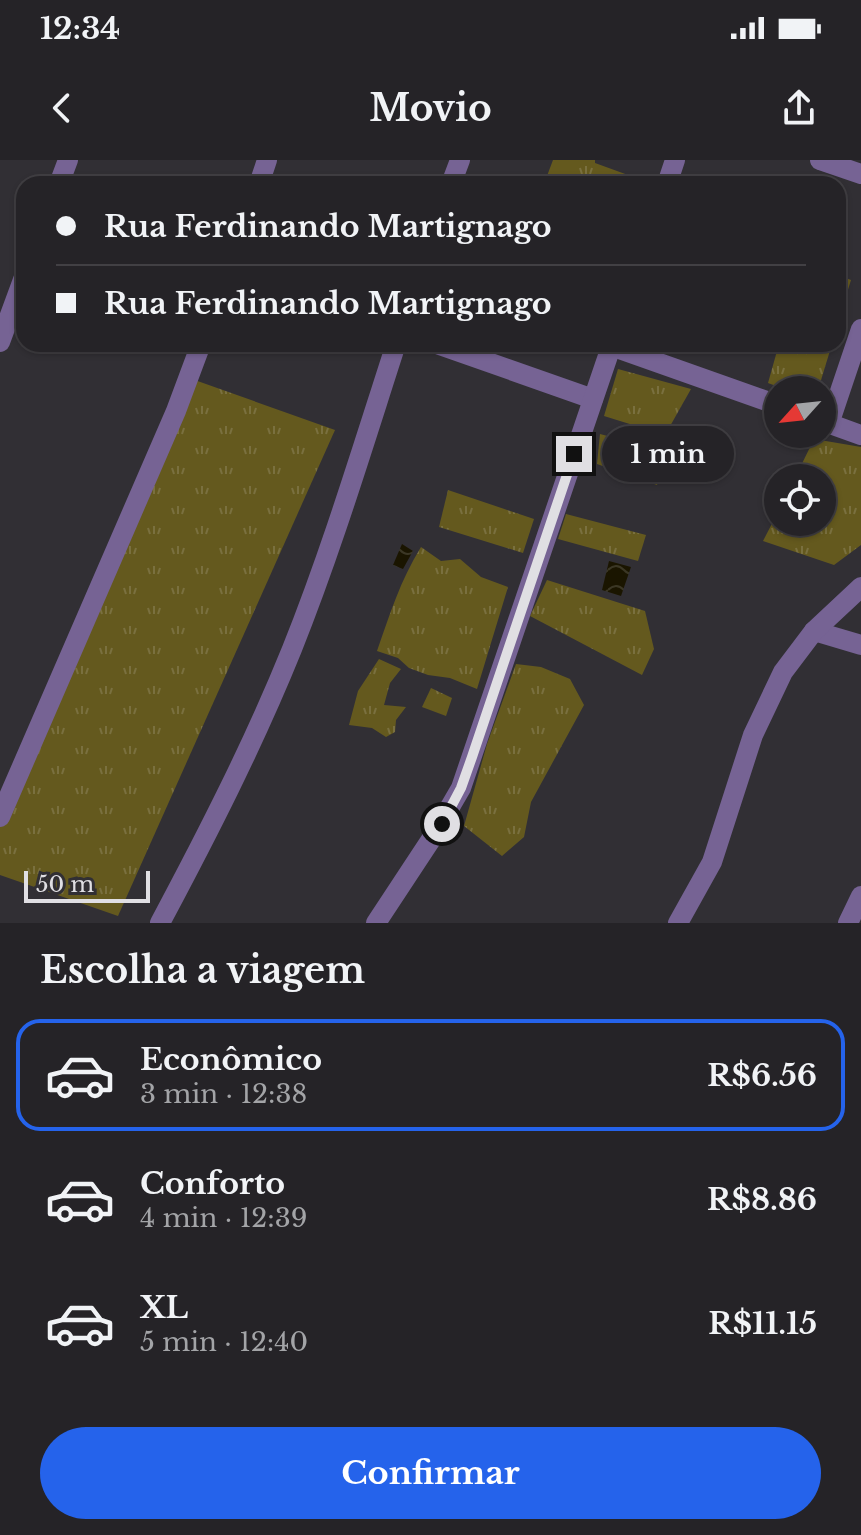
<!DOCTYPE html>
<html lang="pt">
<head>
<meta charset="utf-8">
<style>
  body { margin:0; font-family:"Libre Baskerville",serif; background:#312f33; color:#f1f3f6; height:100vh; display:flex; flex-direction:column; font-size:30px; white-space:nowrap }
  * { box-sizing:border-box; margin:0 }
  p { font-size:26px; color:#a3a4a7 }
  .icon { flex:none; width:44px; height:44px; fill:none; stroke:currentColor; stroke-width:2; stroke-linecap:round; stroke-linejoin:round }
  .map { position:relative; height:763px; overflow:hidden }
  .drawer { display:flex; flex-direction:column; background:#252327; flex:1 }
  .drawer>* { flex:none }
  .hud { position:absolute; left:16px; top:16px; width:830px; height:176px; border-radius:24px; box-shadow:0 2px 6px #0004,0 0 0 2px #424044; display:grid; align-content:center; height:176px; padding:0 40px; background:#252327 }
  .needle { width:52px; rotate:243deg }
  .controls { position:absolute; left:764px; top:216px; display:grid; gap:16px }
  .controls a { display:grid; place-items:center; width:72px; height:72px; border-radius:50%; background:#252327; box-shadow:0 2px 6px #0004,0 0 0 2px #424044; font-size:40px }
  .scale { position:absolute; left:24px; bottom:20px; width:126px; box-sizing:border-box; padding-left:8px; border:4px solid #e0dfe3; border-top:0; font-size:22px; line-height:28px; white-space:nowrap; color:#e0dfe3; -webkit-text-stroke:6px #312f34; paint-order:stroke }
  .end { position:absolute; width:36px; height:36px; margin:-18px; border:10px solid #e0dfe3; background:#111; box-shadow:0 0 0 4px #111 }
  .from { border-radius:50% }
  .bubble { position:absolute; height:56px; border-radius:28px; background:#252327; box-shadow:0 2px 6px #0004,0 0 0 2px #424044; font-size:26px; font-weight:700; line-height:56px; text-align:center }
  .hud b { display:flex; align-items:center; gap:28px; height:76px; font-size:30px }
  .hud b+b { border-top:2px solid #424044 }
  .hud i { width:20px; height:20px; background:#f1f3f6 }
  ul { padding:0; list-style:none }
  li { display:flex; align-items:center; gap:24px; height:112px; margin:0 16px 12px; padding:0 24px; border:4px solid transparent; border-radius:24px }
  li div { flex:1 }
  li b { display:block; font-size:30px }
  li em { font-style:normal; font-weight:700 }
  li.current { border-color:#2563eb }
  li>.icon { width:72px; height:72px; stroke-width:1.5 }
  h2 { padding:0 40px; font-size:36px; line-height:96px }
  .action { display:flex; gap:16px; margin-top:auto; padding:16px 40px }
  .action a { flex:1; height:92px; border-radius:48px; background:#2563eb; color:#fff; font-size:32px; font-weight:700; line-height:92px; text-align:center }
  .status { display:flex; justify-content:space-between; align-items:center; height:56px; padding:0 40px; background:#252327; direction:ltr }
  .status svg { height:22px; fill:currentColor }
  header { display:flex; justify-content:space-between; align-items:center; height:104px; padding:0 40px; background:#252327; font-size:36px; font-weight:700 }
  .map>svg:first-child { display:block }
</style>
</head>
<body>
<div class="status"><b>12:34</b><svg viewBox="0 0 49 12"><path d="M0 12V9h3v3zM5 12V6h3v6zM10 12V3h3v9zM15 12V0h3v12zM26 1h20v11H26zM47 4h2v5h-2z"/></svg></div>
<header><svg class="icon" aria-label="back" viewBox="0 0 24 24"><path d="M15 5l-7 7 7 7"/></svg>Movio<svg class="icon" aria-label="share" viewBox="0 0 24 24"><path d="M12 15V3M7 8l5-5 5 5M5 13v7h14v-7"/></svg></header>
<div class="map">
<svg width="861" height="763" viewBox="0 0 861 763">
  <defs>
    <pattern id="park-tufts" width="24" height="20" patternUnits="userSpaceOnUse" patternTransform="scale(2)"><rect width="24" height="20" fill="#64591e"/><path d="M3 7l-1-3M5 7V3M7 7l1-3M15 17l-1-3M17 17v-4M19 17l1-3" fill="none" stroke="#7a703f"/></pattern>
    <pattern id="water-waves" width="16" height="10" patternUnits="userSpaceOnUse" patternTransform="scale(2)"><rect width="16" height="10" fill="#1a1500"/><path d="M0 5q4-4 8 0t8 0" fill="none" stroke="#3b3725"/></pattern>
  </defs>
  <rect width="100%" height="100%" fill="#312f34"/>
  <!-- park -->
  <g fill="url(#park-tufts)">
    <polygon points="553,0 595,0 595,3 650,23 544,24"/>
    <polygon points="838,115 851,120 838,162"/>
    <polygon points="779,184 832,184 818,230 787,230 768,223"/>
    <polygon points="618,209 691,229 665,275 604,256"/>
    <polygon points="189,218 335,270 118,756 0,715 0,657"/>
    <polygon points="600,274 667,292 657,325 597,304"/>
    <polygon points="814,279 861,287 861,385 834,405 763,381 778,352 778,362 822,362 822,318 795,318"/>
    <polygon points="448,330 534,359 523,393 439,367"/>
    <polygon points="566,354 646,375 638,401 558,379"/>
    <path d="M421,387L441,401L460,399L481,417L508,427L477,529L450,518L428,515L409,508L398,498L377,491C390,454 400,421 421,387Z"/>
    <polygon points="547,420 645,451 654,489 642,515 530,456"/>
    <polygon points="379,499 401,509 390,523 384,545 406,547 396,560 395,572 386,577 372,568 349,565 358,531"/>
    <polygon points="516,504 541,507 570,519 584,545 531,642 524,677 502,696 464,666 487,584"/>
    <polygon points="431,528 452,538 446,556 422,547"/>
  </g>
  <!-- water -->
  <g fill="url(#water-waves)">
    <polygon points="402,384 413,391 403,409 393,405"/>
    <polygon points="609,401 631,407 621,436 602,430"/>
  </g>
  <g fill="none" stroke-linecap="round" stroke-linejoin="round">
    <!-- minor -->
    <g stroke="#766394" stroke-width="20">
      <polyline points="820,0 861,14"/>
      <polyline points="59,24 68,0"/>
      <polyline points="259,24 267,0"/>
      <polyline points="451,24 460,0"/>
      <polyline points="667,24 675,0"/>
      <polyline points="0,182 24,117"/>
      <polyline points="437,184 593,239"/>
      <polyline points="611,186 778,245"/>
      <polyline points="822,261 861,275"/>
      <polyline points="829,264 861,169"/>
      <polyline points="814,471 861,485"/>
      <polyline points="0,657 176,251 201,184"/>
      <path d="M160,763C208,673 254,583 292,489C332,389 363,286 396,184"/>
      <polyline points="376,763 432,678 461,628 612,184"/>
      <polyline points="678,763 712,702 753,575 783,512 814,471 861,427"/>
      <polyline points="848,763 861,736"/>
    </g>
  </g>
  <g fill="none" stroke-linecap="round" stroke-linejoin="round">
    <!-- route -->
    <polyline stroke="#e0dfe3" stroke-width="10" points="442,664 461,628 472,597 574,294"/>
  </g>
</svg>
<div class="controls">
<a><svg class="needle" viewBox="-14 -14 28 28"><path d="M0-13l5 13h-10z" fill="#e53935"/><path d="M0 13l5-13h-10z" fill="#a3a4a7"/></svg></a>
<a><svg class="icon" aria-label="locate" viewBox="0 0 24 24"><circle cx="12" cy="12" r="6"/><path d="M12 2v4M12 18v4M2 12h4M18 12h4"/></svg></a>
</div>
<div class="scale">50 m</div>
<i class="end from" style="left:442px;top:664px"></i>
<i class="end" style="left:574px;top:294px"></i>
<div class="bubble" style="left:602px;top:266px;width:132px">1 min</div>
<div class="hud">
<b><i class="from"></i>Rua Ferdinando Martignago</b>
<b><i></i>Rua Ferdinando Martignago</b>
</div>
</div>
<section class="drawer">
<h2>Escolha a viagem</h2>
<ul>
<li class="current"><svg class="icon" aria-label="car" viewBox="0 0 24 24"><path d="M5 17H2v-5l4-1 3-4h7l3 4 3 1v5h-3M9 17h6M6 11h13"/><circle cx="7" cy="17" r="2"/><circle cx="17" cy="17" r="2"/></svg><div><b>Econômico</b><p>3 min · 12:38</p></div><em>R$6.56</em></li>
<li><svg class="icon" aria-label="car" viewBox="0 0 24 24"><path d="M5 17H2v-5l4-1 3-4h7l3 4 3 1v5h-3M9 17h6M6 11h13"/><circle cx="7" cy="17" r="2"/><circle cx="17" cy="17" r="2"/></svg><div><b>Conforto</b><p>4 min · 12:39</p></div><em>R$8.86</em></li>
<li><svg class="icon" aria-label="car" viewBox="0 0 24 24"><path d="M5 17H2v-5l4-1 3-4h7l3 4 3 1v5h-3M9 17h6M6 11h13"/><circle cx="7" cy="17" r="2"/><circle cx="17" cy="17" r="2"/></svg><div><b>XL</b><p>5 min · 12:40</p></div><em>R$11.15</em></li>
</ul>
<div class="action"><a>Confirmar</a></div>
</section>
</body>
</html>
